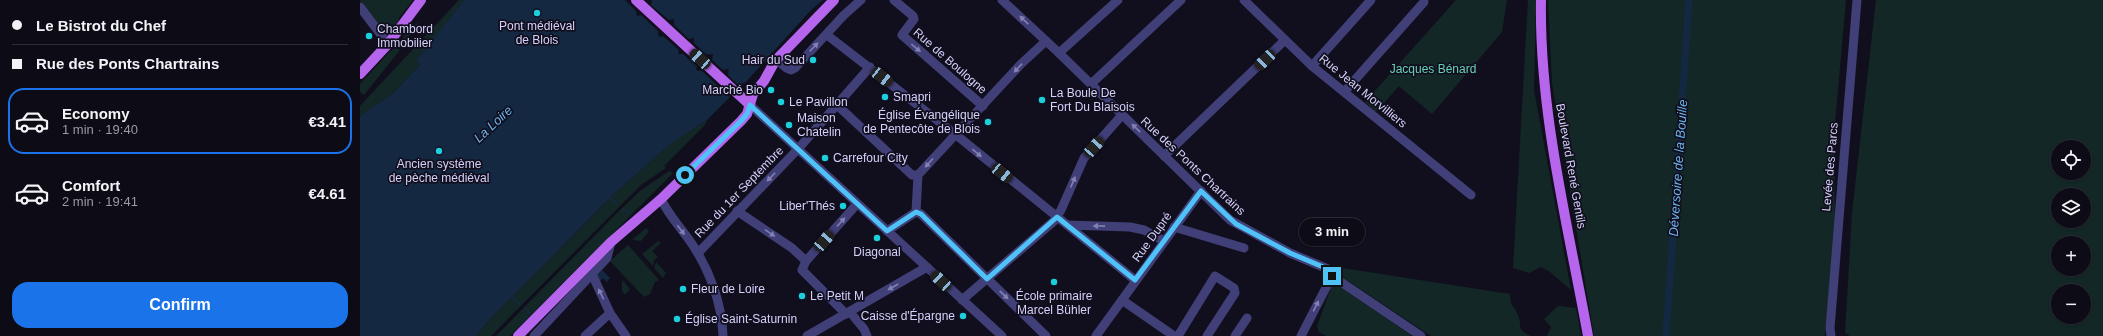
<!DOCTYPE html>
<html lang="en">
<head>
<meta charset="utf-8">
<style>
  body { margin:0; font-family:Arial,sans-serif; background:#1b1923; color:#f1f3f6; height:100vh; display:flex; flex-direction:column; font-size:15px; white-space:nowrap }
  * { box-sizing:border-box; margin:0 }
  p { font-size:13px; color:#9a9ba1 }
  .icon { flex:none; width:22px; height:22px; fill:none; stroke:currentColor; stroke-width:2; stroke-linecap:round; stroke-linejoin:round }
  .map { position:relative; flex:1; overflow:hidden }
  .sheet { display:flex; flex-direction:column; background:#0d0b16; width:360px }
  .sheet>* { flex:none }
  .banner { display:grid; align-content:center; height:88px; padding:0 12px; background:#0d0b16 }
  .fabs { position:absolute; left:1691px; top:140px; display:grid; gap:8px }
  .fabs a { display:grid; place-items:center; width:40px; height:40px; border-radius:50%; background:#0d0b16; box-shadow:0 1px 3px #0004,0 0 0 1px #2d2b35; font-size:20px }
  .end { position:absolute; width:18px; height:18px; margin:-9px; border:5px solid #4fc3f7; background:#111; box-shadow:0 0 0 2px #111 }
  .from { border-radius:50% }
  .bubble { position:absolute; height:28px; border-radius:14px; background:#0d0b16; box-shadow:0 1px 3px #0004,0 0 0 1px #2d2b35; font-size:13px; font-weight:600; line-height:28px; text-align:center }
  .car { position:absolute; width:12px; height:24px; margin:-12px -6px; border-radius:5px; box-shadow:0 0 3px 1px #0007; background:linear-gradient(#222 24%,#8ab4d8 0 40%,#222 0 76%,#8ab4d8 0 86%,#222 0) }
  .banner b { display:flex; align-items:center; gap:14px; height:38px; font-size:15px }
  .banner b+b { border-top:1px solid #2d2b35 }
  .banner i { width:10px; height:10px; background:#f1f3f6 }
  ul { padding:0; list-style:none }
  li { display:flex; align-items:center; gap:12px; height:66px; margin:0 8px 6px; padding:0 4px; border:2px solid transparent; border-radius:16px }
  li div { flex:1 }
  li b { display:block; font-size:15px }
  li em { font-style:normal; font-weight:600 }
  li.current { border-color:#1a73e8 }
  li>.icon { width:36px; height:36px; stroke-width:1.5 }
  .cta { display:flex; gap:8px; margin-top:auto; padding:8px 12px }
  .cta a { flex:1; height:46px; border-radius:16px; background:#1a73e8; color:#fff; font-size:16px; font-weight:600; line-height:46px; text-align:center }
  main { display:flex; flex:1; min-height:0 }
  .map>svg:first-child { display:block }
</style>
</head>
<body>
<main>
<section class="sheet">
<div class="banner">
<b><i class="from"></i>Le Bistrot du Chef</b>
<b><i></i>Rue des Ponts Chartrains</b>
</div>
<ul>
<li class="current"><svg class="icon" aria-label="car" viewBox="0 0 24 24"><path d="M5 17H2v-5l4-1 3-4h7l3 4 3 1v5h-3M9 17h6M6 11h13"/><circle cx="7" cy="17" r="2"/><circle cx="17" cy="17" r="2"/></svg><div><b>Economy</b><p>1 min · 19:40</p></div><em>€3.41</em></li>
<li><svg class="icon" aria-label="car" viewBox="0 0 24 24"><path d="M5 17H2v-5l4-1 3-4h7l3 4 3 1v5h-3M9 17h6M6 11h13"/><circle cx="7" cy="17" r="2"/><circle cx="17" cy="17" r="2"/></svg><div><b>Comfort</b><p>2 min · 19:41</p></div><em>€4.61</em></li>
</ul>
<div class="cta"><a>Confirm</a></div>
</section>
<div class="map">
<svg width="1743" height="336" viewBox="0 0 1743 336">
  <rect width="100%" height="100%" fill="#110f1e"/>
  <!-- green -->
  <g fill="#132726" fill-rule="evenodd">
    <polygon points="0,0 53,0 39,18 36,29 27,38"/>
    <polygon points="99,0 104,0 57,61 60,65 32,94 0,116 0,106"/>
    <polygon points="1096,0 1147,0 1142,32 1072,114 1039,86 1016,112 1005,102"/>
    <polygon points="1168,0 1176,0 1174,90 1211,290 1190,272 1181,267 1169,273 1153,268"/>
    <polygon points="1188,0 1486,0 1474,134 1475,227 1465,336 1234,336 1192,83"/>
    <path d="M1516,0H1743V336H1490L1485,333L1492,213ZM1698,147H1724V173H1698ZM1698,195H1724V221H1698ZM1698,243H1724V269H1698ZM1698,291H1724V317H1698Z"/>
    <polygon points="59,22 42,47 37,44 53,26"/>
    <polygon points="35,46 40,50 4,95 0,92 0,84"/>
    <polygon points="347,120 345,125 304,166 306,168 281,185 260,206 131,336 116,336 130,319 253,195 309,145"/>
    <polygon points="309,171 313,173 150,336 136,336 257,213 280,191"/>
    <polygon points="286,228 289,231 281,241 272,240"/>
    <polygon points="298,241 301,243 292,251 298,257 294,260 293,266 282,254"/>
    <polygon points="268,245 299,280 295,282 290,294 284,297 250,261"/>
    <polygon points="296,262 306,273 303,278 294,268"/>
    <path d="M976,267L1150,294C1150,307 1154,305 1158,315C1163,326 1155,329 1171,336H1071L981,276Z"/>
    <polygon points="262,280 270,289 265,295 262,291"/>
    <polygon points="973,282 1052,336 966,336 959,332 957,326"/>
    <polygon points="1198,306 1216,308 1221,336 1187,336 1191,327 1184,319"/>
  </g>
  <!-- water -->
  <g fill="#152842">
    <polygon points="104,0 463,0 451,10 386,82 379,85 376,83 366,94 370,97 347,120 309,145 253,195 130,319 116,336 0,336 0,116 32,94 60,65 56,61"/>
    <polygon points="242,270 250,278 247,282 243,278 240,281 237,276"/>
  </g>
  <!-- pier -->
  <polygon fill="#110f1e" points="265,0 292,0 291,5 309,20 314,19 314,25 329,39 334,38 334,43 346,55 353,54 352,60 363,70 369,69 368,75 376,83 366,94 342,71 336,70 337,66 323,54 318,54 319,50 303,36 300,37 298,35 298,31 281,15 277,16 276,11"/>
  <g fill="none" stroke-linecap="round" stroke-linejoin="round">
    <!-- stream -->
    <g stroke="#152842" stroke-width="2">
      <polyline points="247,196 257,204"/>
      <polyline points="263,209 269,213"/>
      <polyline points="150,295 159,304"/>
      <polyline points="165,308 170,313"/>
    </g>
    <!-- canal -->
    <polyline stroke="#152842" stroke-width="7" points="1306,336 1329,0"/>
    <!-- minor -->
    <g stroke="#403f78" stroke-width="9">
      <polyline points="534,0 553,16 554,19 542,35 623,106"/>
      <polyline points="642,0 699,53 870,220 930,253 968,269 972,276"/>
      <polyline points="884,0 952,66 1111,195"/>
      <polyline points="0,7 28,44"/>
      <polyline points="467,35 595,134 775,280"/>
      <polyline points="699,53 758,0"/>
      <path d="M419,56C419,63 425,68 431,70L435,68L484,15L501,0"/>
      <polyline points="952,66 1011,0"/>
      <polyline points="731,84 821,0"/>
      <polyline points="985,91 1064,2"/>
      <polyline points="390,105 642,336"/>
      <polyline points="477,105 552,175 558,175"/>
      <polyline points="804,156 925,40"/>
      <path d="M301,199C309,216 322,229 332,244C350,271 362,304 363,336"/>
      <polyline points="377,211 432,248 446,261"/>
      <polyline points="556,212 558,175 661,64 686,41"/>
      <polyline points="556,212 561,214 686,336"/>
      <polyline points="707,225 770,227 784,230 804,241"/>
      <polyline points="814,227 884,248"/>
      <polyline points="527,231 556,212"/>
      <polyline points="338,253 438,149 510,67"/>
      <polyline points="232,274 250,313 266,336"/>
      <polyline points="972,276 1061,336"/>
      <polyline points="602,300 694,221 701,210 724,158 762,115"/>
      <polyline points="762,300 814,336"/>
      <polyline points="490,312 504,329 507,336"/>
      <polyline points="486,314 442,270 446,261 497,204"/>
      <polyline points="174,336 247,258 251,242"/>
      <polyline points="225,336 250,313"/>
      <polyline points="447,336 567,267"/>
      <polyline points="736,336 841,191"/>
      <polyline points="818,336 855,276 874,288 875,293 847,336"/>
      <polyline points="875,336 887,318"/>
      <polyline points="941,336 972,276"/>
      <polyline points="1471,336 1470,328 1497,0"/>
    </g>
    <!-- major -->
    <g stroke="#b665ed" stroke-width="10">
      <polyline points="276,0 390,105"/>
      <path d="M1181,0C1179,113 1208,225 1228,336"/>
      <polyline points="0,74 28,44 61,0"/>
      <polyline points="158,336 251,242 301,199 381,121 387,114 393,94 404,81 415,61 474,0"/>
    </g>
  </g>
  <!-- one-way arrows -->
  <defs><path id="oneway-solid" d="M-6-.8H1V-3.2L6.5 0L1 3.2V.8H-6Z"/></defs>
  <g fill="#8381b2">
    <use href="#oneway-solid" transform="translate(664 20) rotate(-137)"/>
    <use href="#oneway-solid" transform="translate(454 47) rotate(-46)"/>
    <use href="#oneway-solid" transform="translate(556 48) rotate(39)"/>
    <use href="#oneway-solid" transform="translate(658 68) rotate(133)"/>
    <use href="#oneway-solid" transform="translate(776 128) rotate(-136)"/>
    <use href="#oneway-solid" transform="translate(617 153) rotate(40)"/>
    <use href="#oneway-solid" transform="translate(569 163) rotate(132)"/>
    <use href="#oneway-solid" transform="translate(411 177) rotate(134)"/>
    <use href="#oneway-solid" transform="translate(713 182) rotate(-67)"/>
    <use href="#oneway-solid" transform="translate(481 222) rotate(-48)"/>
    <use href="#oneway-solid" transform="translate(739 226) rotate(-179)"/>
    <use href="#oneway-solid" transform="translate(321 230) rotate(53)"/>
    <use href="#oneway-solid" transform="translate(410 233) rotate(34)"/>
    <use href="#oneway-solid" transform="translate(533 287) rotate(150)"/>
    <use href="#oneway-solid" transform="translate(241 294) rotate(-116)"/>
    <use href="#oneway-solid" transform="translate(644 295) rotate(44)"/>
    <use href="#oneway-solid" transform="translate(956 306) rotate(-63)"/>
  </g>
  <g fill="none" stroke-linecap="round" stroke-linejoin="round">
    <!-- route -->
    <polyline stroke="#4fc3f7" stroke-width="5" points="325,175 381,121 387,114 390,105 527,231 556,212 561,214 627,279 697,217 775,280 841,191 876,224 930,253 968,269 972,276"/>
  </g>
  <!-- markers -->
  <g fill="#1bcfdc" stroke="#110f1e" stroke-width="1.5">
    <circle cx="177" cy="13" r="4"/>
    <circle cx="9" cy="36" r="4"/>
    <circle cx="453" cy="60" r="4"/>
    <circle cx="411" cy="90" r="4"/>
    <circle cx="525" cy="97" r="4"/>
    <circle cx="682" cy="100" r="4"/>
    <circle cx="421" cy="102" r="4"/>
    <circle cx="628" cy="122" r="4"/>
    <circle cx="429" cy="125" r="4"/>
    <circle cx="79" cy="151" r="4"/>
    <circle cx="465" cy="158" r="4"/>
    <circle cx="483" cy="206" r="4"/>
    <circle cx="517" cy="238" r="4"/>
    <circle cx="694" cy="282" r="4"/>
    <circle cx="323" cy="289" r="4"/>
    <circle cx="442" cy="296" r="4"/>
    <circle cx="603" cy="316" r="4"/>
    <circle cx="317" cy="319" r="4"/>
  </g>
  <g text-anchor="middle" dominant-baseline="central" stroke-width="3.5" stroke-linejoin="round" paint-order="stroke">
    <!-- poi labels -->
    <g font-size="12" fill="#d5d1fa" stroke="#110f1e" text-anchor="start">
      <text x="177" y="26" text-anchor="middle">Pont médiéval<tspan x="177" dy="14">de Blois</tspan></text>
      <text x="17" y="29">Chambord<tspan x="17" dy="14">Immobilier</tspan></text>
      <text x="445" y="60" text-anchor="end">Hair du Sud</text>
      <text x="403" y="90" text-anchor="end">Marché Bio</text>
      <text x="690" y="93">La Boule De<tspan x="690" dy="14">Fort Du Blaisois</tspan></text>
      <text x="533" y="97">Smapri</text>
      <text x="429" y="102">Le Pavillon</text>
      <text x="620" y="115" text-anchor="end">Église Évangélique<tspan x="620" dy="14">de Pentecôte de Blois</tspan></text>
      <text x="437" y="118">Maison<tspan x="437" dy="14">Chatelin</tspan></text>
      <text x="473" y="158">Carrefour City</text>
      <text x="79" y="164" text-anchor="middle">Ancien système<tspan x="79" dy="14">de pèche médiéval</tspan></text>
      <text x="475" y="206" text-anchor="end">Liber'Thés</text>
      <text x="517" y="252" text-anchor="middle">Diagonal</text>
      <text x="331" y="289">Fleur de Loire</text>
      <text x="450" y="296">Le Petit M</text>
      <text x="694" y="296" text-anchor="middle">École primaire<tspan x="694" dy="14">Marcel Bühler</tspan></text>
      <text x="595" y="316" text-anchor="end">Caisse d'Épargne</text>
      <text x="325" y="319">Église Saint-Saturnin</text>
    </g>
    <!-- street labels -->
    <g font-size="12" fill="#d5d1fa" stroke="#110f1e">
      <text transform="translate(590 61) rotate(41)">Rue de Boulogne</text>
      <text transform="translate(1003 91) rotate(39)">Rue Jean Morvilliers</text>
      <text transform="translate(833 166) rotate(43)">Rue des Ponts Chartrains</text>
      <text transform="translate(1211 166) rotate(80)">Boulevard René Gentils</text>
      <text transform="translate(1470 167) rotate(-85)">Levée des Parcs</text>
      <text transform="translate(379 192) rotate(-46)">Rue du 1er Septembre</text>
      <text transform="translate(792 237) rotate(-54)">Rue Dupré</text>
    </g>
    <!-- park labels -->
    <g font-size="12" fill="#67d0b3" stroke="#110f1e">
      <text x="1073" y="69">Jacques Bénard</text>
    </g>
    <!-- water labels -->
    <g font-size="13" font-style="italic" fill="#6cb5ed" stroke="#110f1e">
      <text transform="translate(133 124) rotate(-43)">La Loire</text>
      <text transform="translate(1318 168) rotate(-86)">Déversoire de la Bouille</text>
    </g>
  </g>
</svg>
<div class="fabs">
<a><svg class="icon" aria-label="locate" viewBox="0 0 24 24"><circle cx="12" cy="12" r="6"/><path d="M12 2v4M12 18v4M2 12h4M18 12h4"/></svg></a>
<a><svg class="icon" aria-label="layers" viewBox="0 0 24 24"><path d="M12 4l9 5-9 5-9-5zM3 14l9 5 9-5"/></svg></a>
<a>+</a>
<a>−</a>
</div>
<i class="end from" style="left:325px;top:175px"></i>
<i class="end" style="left:972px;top:276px"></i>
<div class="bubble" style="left:939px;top:218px;width:66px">3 min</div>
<i class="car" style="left:340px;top:59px;rotate:312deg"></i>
<i class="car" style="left:905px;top:60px;rotate:226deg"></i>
<i class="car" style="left:522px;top:77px;rotate:128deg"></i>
<i class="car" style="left:734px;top:147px;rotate:42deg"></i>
<i class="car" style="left:642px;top:173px;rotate:129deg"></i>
<i class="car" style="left:464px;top:241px;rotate:41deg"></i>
<i class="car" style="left:581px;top:281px;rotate:313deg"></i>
</div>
</main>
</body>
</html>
